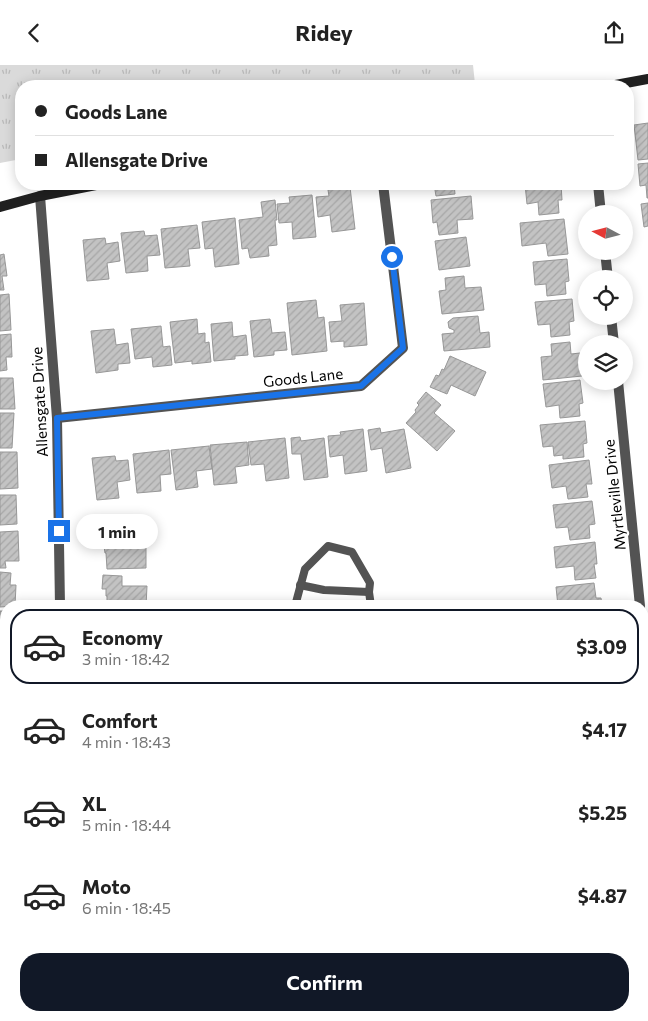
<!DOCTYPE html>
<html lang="en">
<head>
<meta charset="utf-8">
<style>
  body { margin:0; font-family:Commissioner,sans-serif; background:#f2f2f2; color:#222; height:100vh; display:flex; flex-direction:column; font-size:19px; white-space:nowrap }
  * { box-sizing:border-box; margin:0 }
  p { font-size:16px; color:#767676 }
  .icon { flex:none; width:28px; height:28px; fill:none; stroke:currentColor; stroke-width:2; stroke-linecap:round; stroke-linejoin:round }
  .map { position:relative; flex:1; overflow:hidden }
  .details { position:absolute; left:0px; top:535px; width:649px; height:421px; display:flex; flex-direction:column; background:#fff; border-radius:20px 20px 0 0; box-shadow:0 2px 12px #0003 }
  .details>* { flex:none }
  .banner { position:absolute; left:15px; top:15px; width:619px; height:110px; border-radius:20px; box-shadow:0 2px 12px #0003; display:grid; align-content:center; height:110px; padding:0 20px; background:#fff }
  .needle { width:32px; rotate:277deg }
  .buttons { position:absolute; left:578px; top:140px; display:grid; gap:10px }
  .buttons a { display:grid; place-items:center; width:55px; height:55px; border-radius:50%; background:#fff; box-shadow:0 2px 12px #0003; font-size:25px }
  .end { position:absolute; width:22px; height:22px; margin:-11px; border:6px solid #1a73e8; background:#fff; box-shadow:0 0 0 2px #fff }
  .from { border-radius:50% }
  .bubble { position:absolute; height:35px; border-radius:18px; background:#fff; box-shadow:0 2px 12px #0003; font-size:16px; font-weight:700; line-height:35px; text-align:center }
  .banner b { display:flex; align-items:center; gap:18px; height:48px; font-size:19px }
  .banner b+b { border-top:1px solid #e0e0e0 }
  .banner i { width:12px; height:12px; background:#222 }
  ul { padding:9px 0 0; list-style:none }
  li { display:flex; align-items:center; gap:15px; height:75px; margin:0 10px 8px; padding:0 10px; border:2px solid transparent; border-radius:20px }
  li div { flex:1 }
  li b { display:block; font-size:19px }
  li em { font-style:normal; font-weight:700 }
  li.selected { border-color:#111827 }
  li>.icon { width:45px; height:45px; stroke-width:1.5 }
  .button { display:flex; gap:10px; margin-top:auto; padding:10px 20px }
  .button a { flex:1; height:58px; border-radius:20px; background:#111827; color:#fff; font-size:20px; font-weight:700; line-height:58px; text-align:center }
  header { display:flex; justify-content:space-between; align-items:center; height:65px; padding:0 20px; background:#fff; font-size:22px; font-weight:700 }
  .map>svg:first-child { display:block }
</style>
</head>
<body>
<header><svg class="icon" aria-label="back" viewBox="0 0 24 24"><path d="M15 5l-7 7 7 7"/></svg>Ridey<svg class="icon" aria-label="share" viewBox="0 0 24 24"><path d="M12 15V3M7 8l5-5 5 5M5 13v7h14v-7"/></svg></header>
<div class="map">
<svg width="648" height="956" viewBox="0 0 648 956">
  <defs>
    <pattern id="grass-tufts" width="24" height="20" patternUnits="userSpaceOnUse" patternTransform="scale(1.25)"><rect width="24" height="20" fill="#dadada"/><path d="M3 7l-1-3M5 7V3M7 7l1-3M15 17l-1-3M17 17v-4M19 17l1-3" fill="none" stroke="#b9b9b9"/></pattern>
    <pattern id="building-hatch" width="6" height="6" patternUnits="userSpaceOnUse" patternTransform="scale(1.25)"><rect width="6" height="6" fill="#c3c3c3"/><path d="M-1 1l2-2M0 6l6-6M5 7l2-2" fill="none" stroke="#a6a6a6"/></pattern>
  </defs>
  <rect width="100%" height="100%" fill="#fff"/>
  <!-- grass -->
  <polygon fill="url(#grass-tufts)" points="0,0 473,0 475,19 461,21 21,21 21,94 0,98"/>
  <!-- building -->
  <g fill="url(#building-hatch)" stroke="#979797">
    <polygon points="648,58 648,94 638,95 634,60"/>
    <polygon points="648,98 648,133 647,133 646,120 640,121 638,99"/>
    <polygon points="434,119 454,119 455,129 436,131"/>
    <polygon points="525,119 561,119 562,135 558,135 559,148 539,150 538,137 527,139"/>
    <polygon points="350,122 355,164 332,167 330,150 318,152 316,132 329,131 328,125"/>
    <polygon points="312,130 316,172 293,174 292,157 279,158 277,139 290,138 289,132"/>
    <polygon points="471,131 473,154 457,155 458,168 439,170 437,157 433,158 431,135"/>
    <polygon points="275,135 277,155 275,155 277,180 268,181 269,191 250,193 248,183 242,184 239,155 263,152 261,137"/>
    <polygon points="648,138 648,161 644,162 641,139"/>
    <polygon points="235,153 239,199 215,202 213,183 205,184 202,157"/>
    <polygon points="564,154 568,189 548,191 546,178 522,181 520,158"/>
    <polygon points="197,160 200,183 188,184 190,201 165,203 161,164"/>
    <polygon points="144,166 145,171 157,170 160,190 147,191 148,206 126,208 121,168"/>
    <polygon points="466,172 470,201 439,205 435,176"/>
    <polygon points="105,173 106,179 118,177 120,196 107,198 109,214 87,216 83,175"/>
    <polygon points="4,189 7,211 2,211 4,225 0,225 0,190"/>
    <polygon points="567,194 569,216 565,217 566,229 547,231 546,219 535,220 533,197"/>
    <polygon points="464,211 465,223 481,222 484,245 442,249 439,226 446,225 445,213"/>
    <polygon points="9,229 11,265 0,266 0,230"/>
    <polygon points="572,234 574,256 569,257 570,270 551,272 550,259 538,260 535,237"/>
    <polygon points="316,235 318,253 324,252 327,286 292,290 287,238"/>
    <polygon points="364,238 367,280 344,282 344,276 331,277 329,257 342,256 340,240"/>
    <polygon points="478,251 480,268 489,267 490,282 444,286 442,269 454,268 454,265 449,263 448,257 453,253"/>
    <polygon points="197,254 198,269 205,268 205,278 209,277 211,297 192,299 192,296 175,298 170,257"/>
    <polygon points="270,254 272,268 285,267 287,285 274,286 274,290 254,292 250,256"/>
    <polygon points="232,257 233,272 246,270 248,290 235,291 235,294 214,296 211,259"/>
    <polygon points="161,261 163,282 170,281 172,300 153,302 152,292 135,294 131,264"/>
    <polygon points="114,264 116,280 128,278 130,298 118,299 118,305 96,308 91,266"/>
    <polygon points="11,269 12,292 6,292 7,305 0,306 0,270"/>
    <polygon points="570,277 571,289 580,288 582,311 543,315 541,292 552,291 551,279"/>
    <polygon points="450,291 486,307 475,331 451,320 447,329 430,322 436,310 439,311 442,304 444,305"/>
    <polygon points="0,313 13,313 15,344 0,344"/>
    <polygon points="580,315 583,338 579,339 580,351 560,353 559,340 546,342 543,319"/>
    <polygon points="426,327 441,340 434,348 455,366 437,386 406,358 416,347 415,345 419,340 417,338"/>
    <polygon points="0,348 14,348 12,383 0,383"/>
    <polygon points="585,356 587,378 583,379 584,392 563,394 563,390 554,391 553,381 543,382 540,360"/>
    <polygon points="380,363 381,368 404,364 411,403 386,408 382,383 371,385 368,365"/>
    <polygon points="363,364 367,406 345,409 343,390 330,392 328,371 341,370 340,367"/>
    <polygon points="300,372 301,376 324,373 328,412 304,415 301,389 292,389 291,373"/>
    <polygon points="285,373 289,413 266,416 264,399 251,400 248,377"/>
    <polygon points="247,377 249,400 235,402 237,418 214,420 210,380"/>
    <polygon points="209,381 212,404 196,406 198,422 176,425 171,385"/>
    <polygon points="169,385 171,409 160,410 161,426 137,428 133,389"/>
    <polygon points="0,387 17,387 18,423 0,424"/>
    <polygon points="115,391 116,396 128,395 130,415 117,417 119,433 97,435 92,393"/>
    <polygon points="589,395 592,419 586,419 588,432 568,434 566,421 552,423 549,400"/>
    <polygon points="0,430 16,430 17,459 0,460"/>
    <polygon points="592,436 595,459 589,460 590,473 570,475 568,462 556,463 553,440"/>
    <polygon points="107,461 120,461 120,477 146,477 146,503 107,504 106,488 105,488 104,481 101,482 101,467 107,467"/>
    <polygon points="18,466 19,496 5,496 6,503 0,503 0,467"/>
    <polygon points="595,477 597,499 594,499 596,513 575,515 574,501 556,503 554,482"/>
    <polygon points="0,507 11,508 10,520 16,520 15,541 0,542"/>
    <polygon points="103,510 122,511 122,521 147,521 146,541 107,541 107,531 106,531 106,524 102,524"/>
    <polygon points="594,518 596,533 601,533 602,541 558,541 556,522"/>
    <rect x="0" y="546" width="6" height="35"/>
    <polygon points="0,585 6,586 6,621 0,621"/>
    <polygon points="0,625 6,626 6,648 2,648 1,661 0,660"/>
    <polygon points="0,665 6,666 4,685 0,684"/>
    <polygon points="60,950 80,950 81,956 61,956"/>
    <polygon points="393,950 402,950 403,956 380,956 379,951"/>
    <polygon points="406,950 428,950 429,956 407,956"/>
    <polygon points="447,950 485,950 486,956 448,956"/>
    <polygon points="489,950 535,950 535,956 490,956"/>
    <polygon points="541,950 566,950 566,952 576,951 576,956 542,956"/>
    <polygon points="618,950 637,950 637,952 640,952 641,956 604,956 618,954"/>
  </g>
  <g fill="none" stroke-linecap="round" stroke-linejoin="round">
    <!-- lane -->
    <g stroke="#535353" stroke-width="8">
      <polyline points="300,520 324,525 369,527"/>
      <polyline points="295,541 305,504 328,481 352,487 370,518 369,527 371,541"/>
      <polyline points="642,749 648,748"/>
    </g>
    <!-- street -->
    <g stroke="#535353" stroke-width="10">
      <polyline points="598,119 601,149"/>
      <polyline points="40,131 57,353 60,541"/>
      <polyline points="605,186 608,214"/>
      <polyline points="611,251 614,279"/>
      <polyline points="618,316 640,541"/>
      <polyline points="57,353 361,321 403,283 383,119"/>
      <polyline points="642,569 648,625"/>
      <polyline points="0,814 6,814"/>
      <polyline points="10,950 10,956"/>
    </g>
    <!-- secondary -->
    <g stroke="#202020" stroke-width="10">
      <polyline points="610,21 648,14"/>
      <polyline points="0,142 40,131 101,119"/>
    </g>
  </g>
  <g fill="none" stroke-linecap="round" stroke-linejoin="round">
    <!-- route -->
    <polyline stroke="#1a73e8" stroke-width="6" points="59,466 57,353 361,321 403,283 392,192"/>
  </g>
  <g text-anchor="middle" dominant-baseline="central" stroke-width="4.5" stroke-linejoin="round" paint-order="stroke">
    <!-- street labels -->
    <g font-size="15" fill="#000" stroke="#fff">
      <text transform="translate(303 312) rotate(-6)">Goods Lane</text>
      <text transform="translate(39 337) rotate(-93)">Allensgate Drive</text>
      <text transform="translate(614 430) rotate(-96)">Myrtleville Drive</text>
    </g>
  </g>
</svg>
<div class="buttons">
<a><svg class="needle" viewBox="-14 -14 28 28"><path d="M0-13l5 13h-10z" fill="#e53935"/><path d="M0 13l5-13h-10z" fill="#767676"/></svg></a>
<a><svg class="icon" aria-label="locate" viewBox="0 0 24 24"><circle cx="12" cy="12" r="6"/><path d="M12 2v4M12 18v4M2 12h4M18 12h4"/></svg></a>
<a><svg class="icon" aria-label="layers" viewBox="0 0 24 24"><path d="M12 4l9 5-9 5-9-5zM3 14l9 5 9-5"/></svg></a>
</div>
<i class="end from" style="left:392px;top:192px"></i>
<i class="end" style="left:59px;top:466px"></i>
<div class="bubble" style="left:76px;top:449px;width:82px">1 min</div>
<div class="banner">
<b><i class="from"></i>Goods Lane</b>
<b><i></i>Allensgate Drive</b>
</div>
<section class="details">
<ul>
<li class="selected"><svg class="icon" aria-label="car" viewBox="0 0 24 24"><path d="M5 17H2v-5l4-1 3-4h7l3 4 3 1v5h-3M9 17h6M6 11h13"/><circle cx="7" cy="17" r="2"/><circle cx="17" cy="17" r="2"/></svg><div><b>Economy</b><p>3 min · 18:42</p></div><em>$3.09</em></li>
<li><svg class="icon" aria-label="car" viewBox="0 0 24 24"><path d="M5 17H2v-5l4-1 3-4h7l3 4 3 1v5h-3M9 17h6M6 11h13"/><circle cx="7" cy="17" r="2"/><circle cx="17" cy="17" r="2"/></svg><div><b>Comfort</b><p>4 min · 18:43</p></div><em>$4.17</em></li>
<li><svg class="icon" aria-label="car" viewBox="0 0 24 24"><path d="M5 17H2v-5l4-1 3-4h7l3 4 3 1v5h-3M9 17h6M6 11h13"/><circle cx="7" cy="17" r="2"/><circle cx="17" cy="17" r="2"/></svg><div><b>XL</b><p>5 min · 18:44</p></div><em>$5.25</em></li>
<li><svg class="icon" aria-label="car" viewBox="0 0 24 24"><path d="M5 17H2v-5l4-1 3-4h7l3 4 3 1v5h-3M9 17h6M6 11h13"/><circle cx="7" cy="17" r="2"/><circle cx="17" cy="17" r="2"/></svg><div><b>Moto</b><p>6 min · 18:45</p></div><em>$4.87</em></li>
</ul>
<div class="button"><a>Confirm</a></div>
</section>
</div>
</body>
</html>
